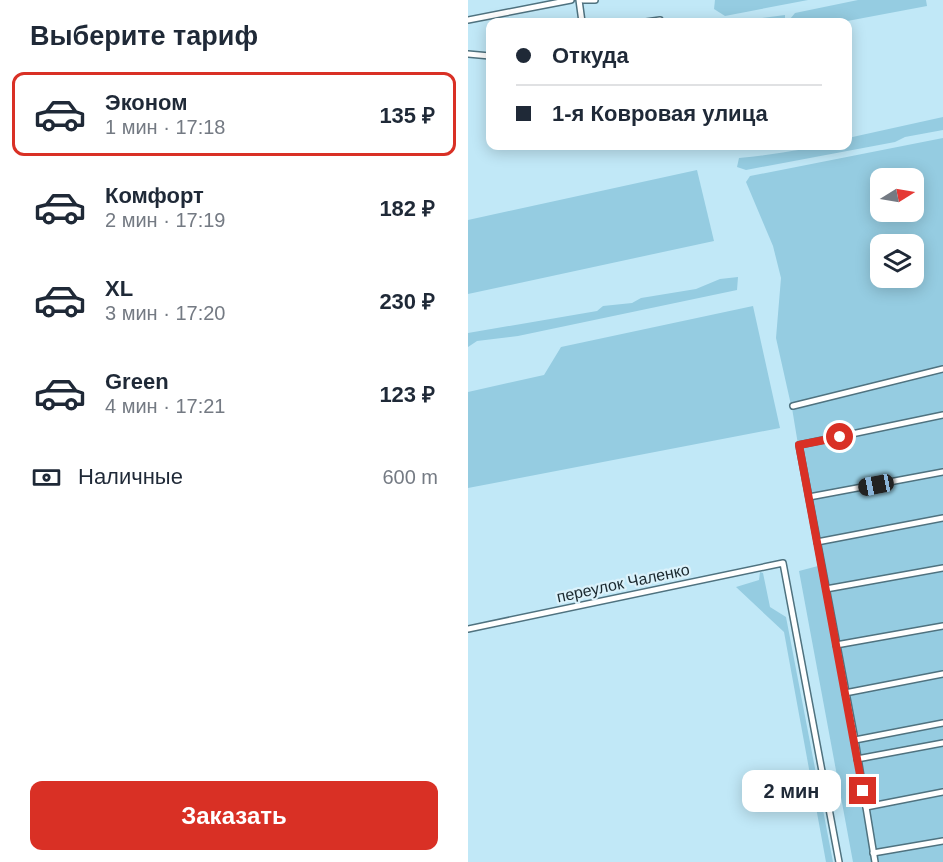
<!DOCTYPE html>
<html lang="ru">
<head>
<meta charset="utf-8">
<style>
  body { margin:0; font-family:Helvetica,sans-serif; background:#f6f6f7; color:#1f2937; height:100vh; display:flex; flex-direction:column; font-size:22px; white-space:nowrap }
  * { box-sizing:border-box; margin:0 }
  p { font-size:20px; color:#747a83 }
  .icon { flex:none; width:33px; height:33px; fill:none; stroke:currentColor; stroke-width:2; stroke-linecap:round; stroke-linejoin:round }
  .map { position:relative; flex:1; overflow:hidden }
  .panel { display:flex; flex-direction:column; background:#fff; width:468px }
  .panel>* { flex:none }
  .top-card { position:absolute; left:18px; top:18px; width:366px; height:132px; border-radius:12px; box-shadow:0 3px 15px #0003; display:grid; align-content:center; height:132px; padding:0 30px; background:#fff }
  .needle { width:39px; rotate:79deg }
  .controls { position:absolute; left:402px; top:168px; display:grid; gap:12px }
  .controls a { display:grid; place-items:center; width:54px; height:54px; border-radius:12px; background:#fff; box-shadow:0 3px 15px #0003; font-size:30px }
  .end { position:absolute; width:27px; height:27px; margin:-14px; border:8px solid #d93025; background:#fff; box-shadow:0 0 0 3px #fff }
  .from { border-radius:50% }
  .bubble { position:absolute; height:42px; border-radius:12px; background:#fff; box-shadow:0 3px 15px #0003; font-size:20px; font-weight:800; line-height:42px; text-align:center }
  .car { position:absolute; width:18px; height:36px; margin:-18px -9px; border-radius:8px; box-shadow:0 0 4px 2px #0007; background:linear-gradient(#222 24%,#8ab4d8 0 40%,#222 0 76%,#8ab4d8 0 86%,#222 0) }
  .top-card b { display:flex; align-items:center; gap:21px; height:57px; font-size:22px }
  .top-card b+b { border-top:2px solid #e0e1e3 }
  .top-card i { width:15px; height:15px; background:#1f2937 }
  ul { padding:0; list-style:none }
  li { display:flex; align-items:center; gap:18px; height:84px; margin:0 12px 9px; padding:0 18px; border:3px solid transparent; border-radius:12px }
  li div { flex:1 }
  li b { display:block; font-size:22px }
  li em { font-style:normal; font-weight:800 }
  li.on { border-color:#d93025 }
  li>.icon { width:54px; height:54px; stroke-width:1.5 }
  h2 { padding:0 30px; font-size:27px; line-height:72px }
  .pay { display:flex; align-items:center; gap:15px; height:66px; padding:0 30px; font-size:22px }
  .pay p { margin-inline-start:auto }
  .action { display:flex; gap:12px; margin-top:auto; padding:12px 30px }
  .action a { flex:1; height:69px; border-radius:12px; background:#d93025; color:#fff; font-size:24px; font-weight:800; line-height:69px; text-align:center }
  main { display:flex; flex:1; min-height:0 }
  .map>svg:first-child { display:block }
</style>
</head>
<body>
<main>
<section class="panel">
<h2>Выберите тариф</h2>
<ul>
<li class="on"><svg class="icon" aria-label="car" viewBox="0 0 24 24"><path d="M5 17H2v-5l4-1 3-4h7l3 4 3 1v5h-3M9 17h6M6 11h13"/><circle cx="7" cy="17" r="2"/><circle cx="17" cy="17" r="2"/></svg><div><b>Эконом</b><p>1 мин · 17:18</p></div><em>135 ₽</em></li>
<li><svg class="icon" aria-label="car" viewBox="0 0 24 24"><path d="M5 17H2v-5l4-1 3-4h7l3 4 3 1v5h-3M9 17h6M6 11h13"/><circle cx="7" cy="17" r="2"/><circle cx="17" cy="17" r="2"/></svg><div><b>Комфорт</b><p>2 мин · 17:19</p></div><em>182 ₽</em></li>
<li><svg class="icon" aria-label="car" viewBox="0 0 24 24"><path d="M5 17H2v-5l4-1 3-4h7l3 4 3 1v5h-3M9 17h6M6 11h13"/><circle cx="7" cy="17" r="2"/><circle cx="17" cy="17" r="2"/></svg><div><b>XL</b><p>3 мин · 17:20</p></div><em>230 ₽</em></li>
<li><svg class="icon" aria-label="car" viewBox="0 0 24 24"><path d="M5 17H2v-5l4-1 3-4h7l3 4 3 1v5h-3M9 17h6M6 11h13"/><circle cx="7" cy="17" r="2"/><circle cx="17" cy="17" r="2"/></svg><div><b>Green</b><p>4 мин · 17:21</p></div><em>123 ₽</em></li>
</ul>
<div class="pay"><svg class="icon" aria-label="cash" viewBox="0 0 24 24"><path d="M3 7h18v10H3z"/><circle cx="12" cy="12" r="2"/></svg>Наличные<p>600 m</p></div>
<div class="action"><a>Заказать</a></div>
</section>
<div class="map">
<svg width="475" height="862" viewBox="0 0 475 862">
  <rect width="100%" height="100%" fill="#c1e8f7"/>
  <!-- green -->
  <g fill="#95cce1" fill-rule="evenodd">
    <polygon points="247,0 340,0 257,16 246,9"/>
    <polygon points="390,0 458,0 459,6 374,22 263,22 317,15 317,20 322,19 327,13"/>
    <path d="M475,117V130L437,137L427,142L278,170L269,167L271,158C309,155 340,146 380,146V138Z"/>
    <path d="M475,138V366L323,405L308,338L313,278L305,246L278,182L282,176ZM412,178H446V212H412ZM412,244H446V278H412Z"/>
    <polygon points="229,170 246,241 0,294 0,220"/>
    <polygon points="270,277 269,290 50,336 9,341 0,347 0,333 129,311 135,306 164,303 173,298 228,289 252,279"/>
    <polygon points="285,306 312,428 0,488 0,392 76,375 93,347"/>
    <polygon points="475,371 475,862 385,862 331,571 350,566 324,408"/>
    <polygon points="292,572 295,573 302,607 318,617 365,862 358,862 316,632 268,587 291,580"/>
  </g>
  <g fill="none" stroke-linecap="round" stroke-linejoin="round">
    <!-- minor casing -->
    <g stroke="#4f727f" stroke-width="8">
      <g id="minor">
        <polyline points="111,0 114,22"/>
        <polyline points="115,0 127,0"/>
        <polyline points="0,20 103,0"/>
        <polyline points="178,22 192,20"/>
        <polyline points="0,54 22,56"/>
        <polyline points="325,406 475,369"/>
        <polyline points="341,497 475,472"/>
        <polyline points="349,542 475,518"/>
        <polyline points="358,589 475,568"/>
        <polyline points="0,629 315,563 371,862"/>
        <polyline points="368,645 475,626"/>
        <polyline points="377,693 475,674"/>
        <polyline points="387,740 475,723"/>
        <polyline points="389,759 475,743"/>
        <polyline points="398,807 475,792"/>
        <polyline points="405,853 475,841"/>
        <polyline points="407,862 387,740 331,445 475,415"/>
      </g>
    </g>
    <!-- minor -->
    <use href="#minor" stroke="#fff" stroke-width="5"/>
  </g>
  <g fill="none" stroke-linecap="round" stroke-linejoin="round">
    <!-- route -->
    <polyline stroke="#d93025" stroke-width="8" points="372,437 331,445 395,791"/>
  </g>
  <g text-anchor="middle" dominant-baseline="central" stroke-width="4.5" stroke-linejoin="round" paint-order="stroke">
    <!-- street labels -->
    <g font-size="16" fill="#1a282e" stroke="#dbf2fb">
      <text transform="translate(155 583) rotate(-12)">переулок Чаленко</text>
    </g>
  </g>
</svg>
<div class="controls">
<a><svg class="needle" viewBox="-14 -14 28 28"><path d="M0-13l5 13h-10z" fill="#e53935"/><path d="M0 13l5-13h-10z" fill="#747a83"/></svg></a>
<a><svg class="icon" aria-label="layers" viewBox="0 0 24 24"><path d="M12 4l9 5-9 5-9-5zM3 14l9 5 9-5"/></svg></a>
</div>
<i class="end from" style="left:372px;top:437px"></i>
<i class="end" style="left:395px;top:791px"></i>
<div class="bubble" style="left:274px;top:770px;width:99px">2 мин</div>
<i class="car" style="left:408px;top:485px;rotate:259deg"></i>
<div class="top-card">
<b><i class="from"></i>Откуда</b>
<b><i></i>1-я Ковровая улица</b>
</div>
</div>
</main>
</body>
</html>
